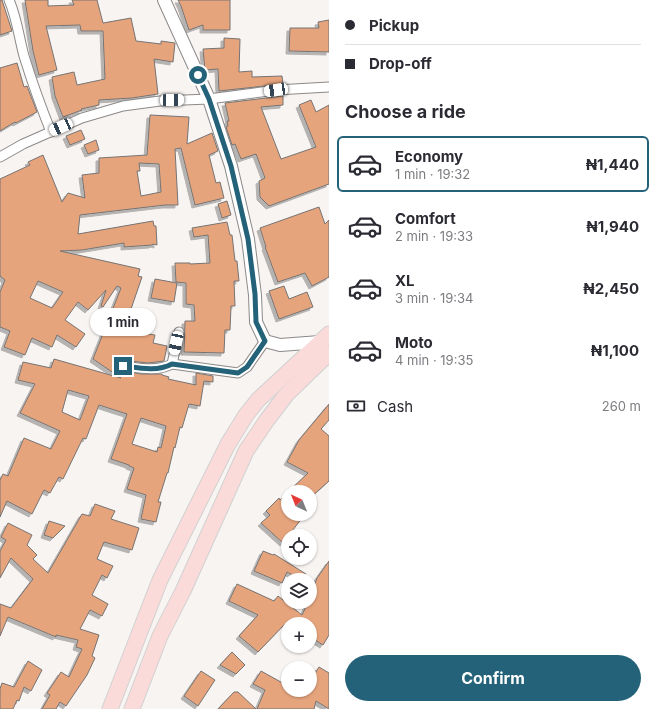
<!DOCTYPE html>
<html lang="en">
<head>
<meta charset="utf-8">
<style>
  body { margin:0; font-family:Inter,sans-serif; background:#f7f7f7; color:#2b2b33; height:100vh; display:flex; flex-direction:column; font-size:15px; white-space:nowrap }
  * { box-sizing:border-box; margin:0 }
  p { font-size:13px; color:#7c7c81 }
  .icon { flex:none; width:22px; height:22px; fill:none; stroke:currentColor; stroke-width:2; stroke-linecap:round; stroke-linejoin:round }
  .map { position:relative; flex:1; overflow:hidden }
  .sheet { display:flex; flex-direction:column; background:#fff; width:328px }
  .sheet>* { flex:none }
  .guide { display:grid; align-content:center; height:88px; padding:0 16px; background:#fff }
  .needle { width:26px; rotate:317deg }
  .fabs { position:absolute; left:281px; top:485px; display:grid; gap:8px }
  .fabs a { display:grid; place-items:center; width:36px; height:36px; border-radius:50%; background:#fff; box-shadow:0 1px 3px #0004; font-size:20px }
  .end { position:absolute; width:18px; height:18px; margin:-9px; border:5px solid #236278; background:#fff; box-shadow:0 0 0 2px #fff }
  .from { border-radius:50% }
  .bubble { position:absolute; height:28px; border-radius:14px; background:#fff; box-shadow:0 1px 3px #0004; font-size:13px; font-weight:700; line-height:28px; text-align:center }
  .car { position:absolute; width:12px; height:24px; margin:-12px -6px; border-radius:5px; box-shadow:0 0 3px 1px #0007; background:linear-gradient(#fff 24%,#345 0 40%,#fff 0 76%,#345 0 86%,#fff 0) }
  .guide b { display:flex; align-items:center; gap:14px; height:38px; font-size:15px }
  .guide b+b { border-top:1px solid #e1e1e2 }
  .guide i { width:10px; height:10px; background:#2b2b33 }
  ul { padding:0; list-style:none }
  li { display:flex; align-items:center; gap:12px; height:56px; margin:0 8px 6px; padding:0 8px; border:2px solid transparent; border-radius:6px }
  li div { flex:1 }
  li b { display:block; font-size:15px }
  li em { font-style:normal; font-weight:700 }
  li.active { border-color:#236278 }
  li>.icon { width:36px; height:36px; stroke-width:1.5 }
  h2 { padding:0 16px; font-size:18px; line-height:48px }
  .pay { display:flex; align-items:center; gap:10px; height:44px; padding:0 16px; font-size:15px }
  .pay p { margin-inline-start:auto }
  .button { display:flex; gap:8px; margin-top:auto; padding:8px 16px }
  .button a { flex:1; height:46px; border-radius:24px; background:#236278; color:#fff; font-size:16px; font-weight:700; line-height:46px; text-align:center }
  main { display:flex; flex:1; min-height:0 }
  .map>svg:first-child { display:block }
</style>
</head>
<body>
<main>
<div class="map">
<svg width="329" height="709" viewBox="0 0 329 709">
  <defs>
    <filter id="shadow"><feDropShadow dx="-3" dy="3" stdDeviation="0" flood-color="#0004"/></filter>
  </defs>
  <rect width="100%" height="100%" fill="#f7f4f2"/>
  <!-- building -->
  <g fill="#e6a47d" stroke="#767372" fill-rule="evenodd" filter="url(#shadow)">
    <polygon points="0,0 2,0 12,31 0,35"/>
    <polygon points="25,0 48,0 48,6 74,5 72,0 97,0 103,23 131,18 136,41 161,44 161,41 175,43 173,62 154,59 158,94 132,98 99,100 99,105 81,109 82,110 63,117 55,96 52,77 74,72 77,85 105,79 103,31 81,31 80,25 46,26 57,70 39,75 33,51"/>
    <polygon points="178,0 230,0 230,30 203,30 203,25 189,30 181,6"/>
    <polygon points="329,20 329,52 289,51 290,28 319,28 318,22"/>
    <polygon points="224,38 240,39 239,72 252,71 252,77 282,76 283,84 219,91 218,69 205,70 203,49 224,48"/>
    <polygon points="17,63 24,87 27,86 37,112 16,123 15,122 0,131 0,68"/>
    <polygon points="283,96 283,105 261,107 281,159 316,147 299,105 311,100 316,112 329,105 329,184 269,206 260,197 259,181 265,178 256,154 241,159 235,144 232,145 226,127 228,126 227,121 229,121 225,103"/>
    <path d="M150,115L189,117L187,144L212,133L218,151L209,155L216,183L220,182L224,198L195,205L181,148L175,149L178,205H165L80,215L78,234L153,221L154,226H156L157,245L153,244L152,245L124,247V243L82,250L60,251L140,269L138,276L142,277L131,309L129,308L124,330L155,335L153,343L167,346L164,361L148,363L121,360L117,365L119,370L141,374H162V375L169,377L168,379L196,385V373L213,376V382L204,381L200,406L189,404L182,428L180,427L175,448L174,447L168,473H167L158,502H161L156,522L141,519L146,495L127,489L134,468L129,466V465L111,459L127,414L99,405L86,439L83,438L63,479L59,477L50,493L44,490L32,514L7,501L0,517V480L3,474L8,476L24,438L51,449L60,431L20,413L35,384L18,380L23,362L51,368L54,359L121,378L93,359L121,288L117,286L103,307L101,306L106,290L88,310L78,302L65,320L85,334L76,347L57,335L52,347L32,338L25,355L4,347L10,331L0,327V292L5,280L0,276V179L30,165L28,162L43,155L62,202L68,193L85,198L82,175L99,173V158L147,155ZM139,163L159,164L161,192L141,196L137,171H140ZM38,281L63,292L52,308L30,298ZM68,390L89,396L80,420L62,412ZM141,418L166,426L161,448L158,447L157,452L132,444Z"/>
    <polygon points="81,130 85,139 70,145 66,136"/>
    <polygon points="96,140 99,150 88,154 84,145"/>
    <polygon points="227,201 231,215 222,218 218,204"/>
    <polygon points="319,207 325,224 329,220 329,277 312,286 305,273 278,282 265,247 266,247 260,228"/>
    <polygon points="227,222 230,235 232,235 235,261 237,261 239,281 234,281 235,306 231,306 230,330 225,330 224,353 184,352 185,321 195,321 194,305 186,304 186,283 176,282 175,263 190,263 190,264 210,263 208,235 194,237 192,228"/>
    <polygon points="155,279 177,283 174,302 151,298"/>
    <polygon points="284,286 289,299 307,292 313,307 279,319 269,291"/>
    <polygon points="329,404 329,420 321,429 329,436 329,481 310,498 310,492 288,492 308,473 287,462 299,440"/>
    <polygon points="288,492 288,514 297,514 302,518 283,543 273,534 261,523 270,515 266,511 279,498 280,500"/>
    <polygon points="95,504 115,511 111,519 139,528 132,550 104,542 97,559 113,566 107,578 102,575 92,595 108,604 102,616 90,610 80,629 99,635 92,656 95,658 87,675 66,706 60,702 56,709 42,709 50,695 47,693 61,672 69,677 82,649 76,647 78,640 56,635 56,637 8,617 0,636 0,604 11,608 33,579 11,558 0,578 0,551 6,540 1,537 8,523 32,535 27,545 37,555 33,559 48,573 82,514 90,516"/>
    <polygon points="49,521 65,526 53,538 44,535"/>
    <polygon points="263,551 273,555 274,554 306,574 302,580 287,572 282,583 254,571"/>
    <polygon points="329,561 329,635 323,645 310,637 310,624 288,624 288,626 285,624 258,652 239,636 258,615 229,601 237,584 274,601 278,596 302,615 308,602 310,602 310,597 317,578"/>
    <polygon points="232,652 245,665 236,674 220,665"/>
    <polygon points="28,661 42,670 31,691 24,687 19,701 17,700 13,709 0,709 0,689 2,683 14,687"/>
    <polygon points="319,667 329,673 329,709 316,701 314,709 257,709 265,690 253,684 261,671 288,686 288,690 310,690 310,681"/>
    <polygon points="201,671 215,680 198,706 184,696"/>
    <polygon points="234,692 238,692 256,709 218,709"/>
  </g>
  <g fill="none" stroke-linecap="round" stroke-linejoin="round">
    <!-- minor casing -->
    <g stroke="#8c8988" stroke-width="11">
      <g id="minor">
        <path d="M9,0C17,18 19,38 24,56C32,82 41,107 51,132"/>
        <polyline points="0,157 23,144 82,118 123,106 160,101 209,99 276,90 329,87"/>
        <polyline points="172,364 179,332"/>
        <path d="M123,366C139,368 157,372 172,364L238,373L247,367L265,341"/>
      </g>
    </g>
    <!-- tertiary casing -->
    <g stroke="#8c8988" stroke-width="14">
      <polyline id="tertiary" points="164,0 209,99 231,166 248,239 255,295 256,322 265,341 280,345 320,342 320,345"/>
    </g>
    <!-- primary casing -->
    <g stroke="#d1d1d1" stroke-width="17">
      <g id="primary">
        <polyline points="110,709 160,580 228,444 246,415 258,400 329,334"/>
        <polyline points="132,709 160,636 183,591 246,451 267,420 286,395 329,353"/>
      </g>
    </g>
    <!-- minor -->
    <use href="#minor" stroke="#fff" stroke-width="9"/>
    <!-- tertiary -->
    <use href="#tertiary" stroke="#fff" stroke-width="12"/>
    <!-- primary -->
    <use href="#primary" stroke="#fadbd9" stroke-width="15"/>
  </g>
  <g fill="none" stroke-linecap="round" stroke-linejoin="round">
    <!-- route -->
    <path stroke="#236278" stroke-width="5" d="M123,366C139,368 157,372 172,364L238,373L247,367L265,341L256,322L255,294L248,239L231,166L209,99L198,75"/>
  </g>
</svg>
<div class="fabs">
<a><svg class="needle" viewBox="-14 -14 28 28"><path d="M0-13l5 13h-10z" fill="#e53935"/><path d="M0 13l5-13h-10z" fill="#7c7c81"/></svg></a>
<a><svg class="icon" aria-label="locate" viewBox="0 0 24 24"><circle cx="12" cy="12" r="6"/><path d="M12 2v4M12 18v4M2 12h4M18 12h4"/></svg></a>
<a><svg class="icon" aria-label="layers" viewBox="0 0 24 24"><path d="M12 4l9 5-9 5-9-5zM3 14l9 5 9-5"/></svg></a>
<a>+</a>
<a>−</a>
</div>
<i class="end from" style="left:198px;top:75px"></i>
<i class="end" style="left:123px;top:366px"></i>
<div class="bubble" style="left:90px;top:308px;width:66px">1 min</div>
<i class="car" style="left:276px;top:90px;rotate:262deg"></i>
<i class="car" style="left:172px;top:100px;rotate:89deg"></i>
<i class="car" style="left:61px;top:127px;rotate:246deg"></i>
<i class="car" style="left:176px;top:343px;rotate:192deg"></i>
</div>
<section class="sheet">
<div class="guide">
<b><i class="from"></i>Pickup</b>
<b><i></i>Drop-off</b>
</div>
<h2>Choose a ride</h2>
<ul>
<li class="active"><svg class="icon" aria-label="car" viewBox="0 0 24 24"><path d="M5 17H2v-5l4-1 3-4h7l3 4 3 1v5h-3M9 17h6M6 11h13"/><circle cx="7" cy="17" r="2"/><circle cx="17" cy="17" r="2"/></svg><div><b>Economy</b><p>1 min · 19:32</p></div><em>₦1,440</em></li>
<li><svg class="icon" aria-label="car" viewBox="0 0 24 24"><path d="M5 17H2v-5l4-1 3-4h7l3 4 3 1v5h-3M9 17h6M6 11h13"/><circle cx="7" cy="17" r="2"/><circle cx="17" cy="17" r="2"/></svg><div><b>Comfort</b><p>2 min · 19:33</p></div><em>₦1,940</em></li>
<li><svg class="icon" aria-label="car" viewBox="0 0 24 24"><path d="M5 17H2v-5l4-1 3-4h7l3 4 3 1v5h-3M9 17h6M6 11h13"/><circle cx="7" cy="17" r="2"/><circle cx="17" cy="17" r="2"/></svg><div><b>XL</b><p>3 min · 19:34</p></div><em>₦2,450</em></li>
<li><svg class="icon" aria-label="car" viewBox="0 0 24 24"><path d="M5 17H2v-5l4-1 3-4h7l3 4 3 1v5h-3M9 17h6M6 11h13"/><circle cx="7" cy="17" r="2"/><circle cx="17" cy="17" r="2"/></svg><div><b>Moto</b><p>4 min · 19:35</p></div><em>₦1,100</em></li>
</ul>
<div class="pay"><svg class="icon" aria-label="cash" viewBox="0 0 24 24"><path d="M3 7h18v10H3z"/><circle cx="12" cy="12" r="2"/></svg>Cash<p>260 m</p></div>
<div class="button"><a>Confirm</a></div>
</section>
</main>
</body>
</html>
